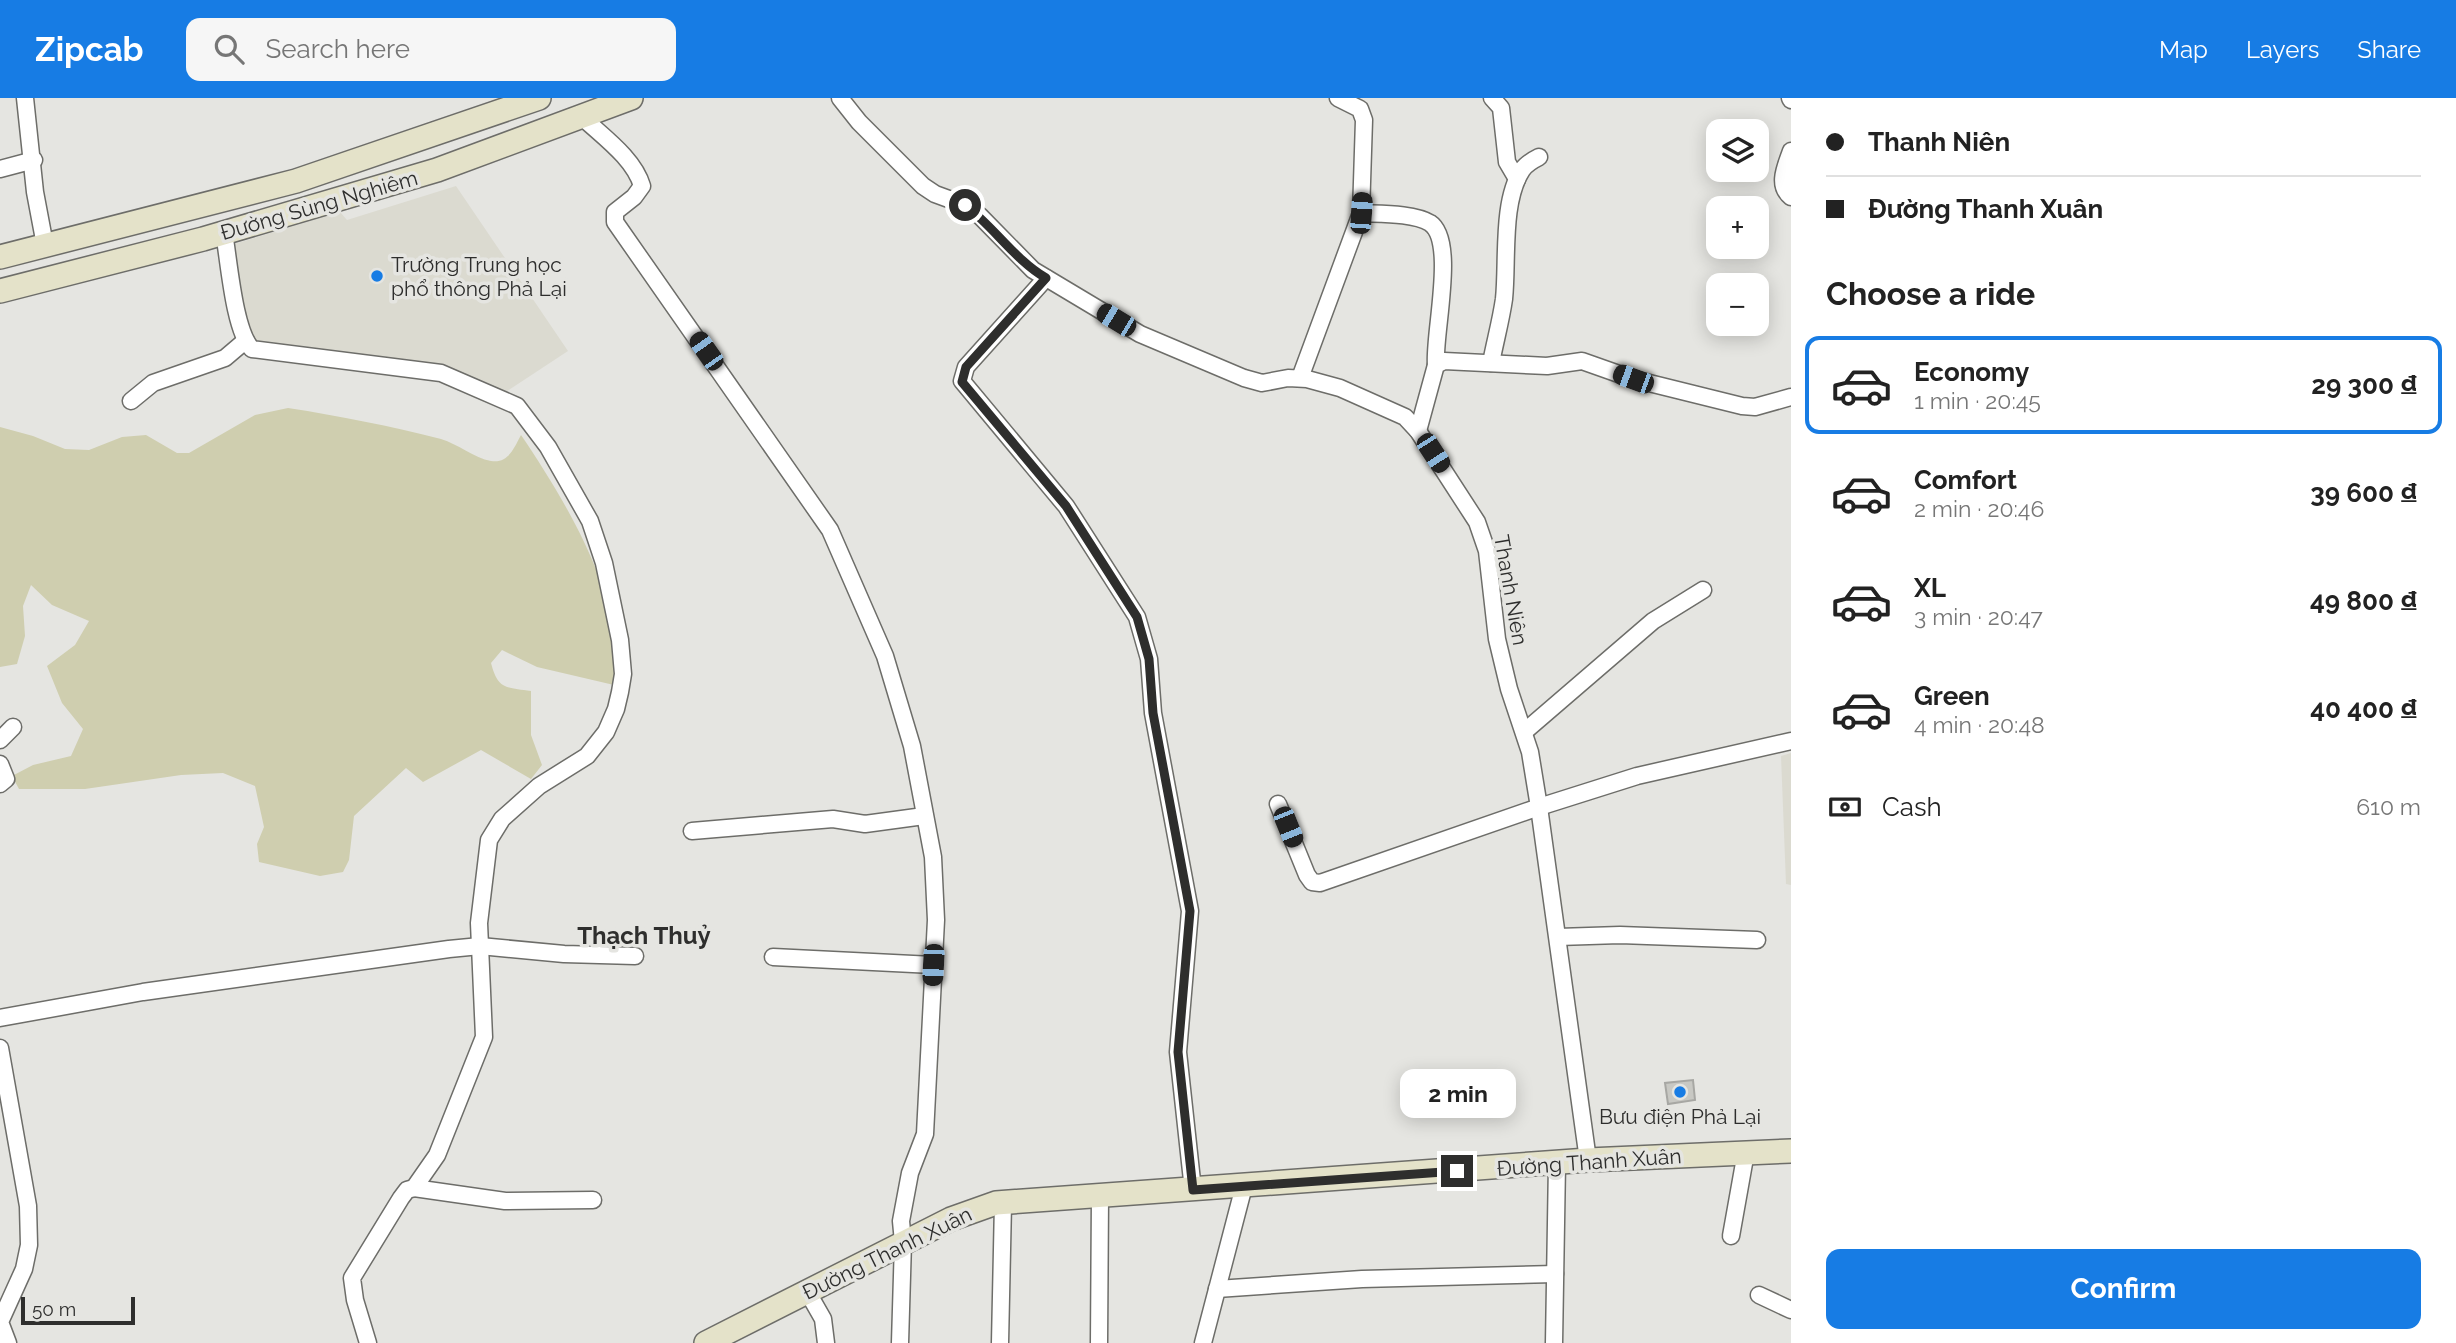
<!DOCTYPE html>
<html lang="en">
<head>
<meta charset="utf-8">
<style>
  body { margin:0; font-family:Raleway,sans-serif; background:#f6f6f6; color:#222; height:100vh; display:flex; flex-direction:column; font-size:26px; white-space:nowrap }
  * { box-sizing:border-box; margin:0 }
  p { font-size:23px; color:#767676 }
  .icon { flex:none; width:38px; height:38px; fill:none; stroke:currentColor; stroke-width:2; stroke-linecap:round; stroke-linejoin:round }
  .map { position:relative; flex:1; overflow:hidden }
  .details { display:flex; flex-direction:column; background:#fff; width:665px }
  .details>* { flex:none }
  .top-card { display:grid; align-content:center; height:154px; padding:0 35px; background:#fff }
  .fabs { position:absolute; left:1706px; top:21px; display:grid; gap:14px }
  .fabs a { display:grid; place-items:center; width:63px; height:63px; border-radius:14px; background:#fff; box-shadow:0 4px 18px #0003; font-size:35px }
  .scale { position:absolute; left:21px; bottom:18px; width:114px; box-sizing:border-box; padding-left:7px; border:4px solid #2e2e2d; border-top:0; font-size:19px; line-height:24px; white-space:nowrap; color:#2e2e2d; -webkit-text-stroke:5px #e5e5e1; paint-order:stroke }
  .end { position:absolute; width:32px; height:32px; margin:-16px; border:9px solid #2e2e2d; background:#fff; box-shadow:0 0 0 4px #fff }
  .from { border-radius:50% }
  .bubble { position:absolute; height:49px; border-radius:14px; background:#fff; box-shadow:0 4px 18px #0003; font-size:23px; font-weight:700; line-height:49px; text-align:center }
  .car { position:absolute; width:21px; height:42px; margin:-21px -10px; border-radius:9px; box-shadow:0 0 5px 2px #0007; background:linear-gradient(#222 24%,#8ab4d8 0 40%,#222 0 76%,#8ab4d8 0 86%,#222 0) }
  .top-card b { display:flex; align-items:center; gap:24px; height:66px; font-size:26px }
  .top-card b+b { border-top:2px solid #e0e0e0 }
  .top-card i { width:18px; height:18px; background:#222 }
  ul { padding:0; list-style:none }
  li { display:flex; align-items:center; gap:21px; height:98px; margin:0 14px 10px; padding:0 21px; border:4px solid transparent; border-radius:14px }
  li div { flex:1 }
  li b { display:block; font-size:26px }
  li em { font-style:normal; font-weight:700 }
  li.selected { border-color:#177ce4 }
  li>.icon { width:63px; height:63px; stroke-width:1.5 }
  h2 { padding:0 35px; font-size:32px; line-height:84px }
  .pay { display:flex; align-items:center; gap:18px; height:77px; padding:0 35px; font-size:26px }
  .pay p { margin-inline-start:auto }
  .action { display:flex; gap:14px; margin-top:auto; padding:14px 35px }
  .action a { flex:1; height:80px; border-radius:14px; background:#177ce4; color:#fff; font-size:28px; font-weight:700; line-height:80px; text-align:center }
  header { display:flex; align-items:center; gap:42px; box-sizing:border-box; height:98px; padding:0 35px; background:#177ce4; color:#fff }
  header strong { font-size:33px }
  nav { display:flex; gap:38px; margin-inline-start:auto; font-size:24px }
  .search { width:490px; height:63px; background:#f6f6f6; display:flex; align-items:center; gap:18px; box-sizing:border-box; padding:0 24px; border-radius:14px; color:#767676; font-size:26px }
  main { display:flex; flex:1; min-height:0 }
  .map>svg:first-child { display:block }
</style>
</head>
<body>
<header>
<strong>Zipcab</strong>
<div class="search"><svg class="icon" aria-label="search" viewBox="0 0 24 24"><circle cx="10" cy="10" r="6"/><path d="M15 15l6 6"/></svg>Search here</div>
<nav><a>Map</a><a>Layers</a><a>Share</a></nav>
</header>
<main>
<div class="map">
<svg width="1791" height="1245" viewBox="0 0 1791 1245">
  <rect width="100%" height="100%" fill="#e5e5e1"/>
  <!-- built -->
  <g fill="#dbdad0">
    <polygon points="456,88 568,253 504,295 436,266 371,262 257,243 247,232 231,147 340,114 347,122"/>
    <polygon points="1791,655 1791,787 1786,786 1781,658"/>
  </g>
  <!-- green -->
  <path fill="#cfceaf" d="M288,310C340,318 390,328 441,341C458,346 474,360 491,363C508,366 514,350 521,337C559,393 609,475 615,544C616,558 615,573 614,587L537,569L502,552L491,565C498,592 506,589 531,593V637L542,667L531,681L481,652L423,684L406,670L354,718L349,762L343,774L320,778L259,764L257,746L264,729L255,688L223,675L181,677L85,691H19L12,678L33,667L71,658L83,631L62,605L47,568L75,547L89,523L52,507L31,487L23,508L25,538L17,566L0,569V329L33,338L65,351L89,352L122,339L146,337L177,355H189L255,317Z"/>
  <!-- building -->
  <polygon fill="#c8c8c3" stroke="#a7a7a3" stroke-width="2" points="1693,982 1695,1002 1668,1006 1665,985"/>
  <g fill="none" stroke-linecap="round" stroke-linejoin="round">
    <!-- street casing -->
    <g stroke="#6d6d69" stroke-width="19">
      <g id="street">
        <polyline points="25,0 35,94 45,147"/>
        <polyline points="840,0 859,24 923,88 935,96 965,107 980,118 1033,172 1140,236 1244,280 1262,285 1288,280 1307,281 1340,290 1405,319 1418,333 1477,424 1487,453 1497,541 1509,591 1530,654 1539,709 1588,1062"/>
        <polyline points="1492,0 1501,10 1507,64 1517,81"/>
        <polyline points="1790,0 1791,2"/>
        <path d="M581,18C602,38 634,60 642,88L634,99L615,114V124L830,432L885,558L912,648L933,759L936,822L925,1036L910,1075L901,1123L903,1144L900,1245"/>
        <path d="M1791,53C1786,68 1776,87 1791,99"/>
        <polyline points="0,71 34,62"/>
        <path d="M1361,115C1379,116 1414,115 1430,125C1457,143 1433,237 1436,267"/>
        <path d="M224,135C229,163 234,233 252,251L441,275L517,308L548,349L590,423L604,465L620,542L623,576L620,594L616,611L606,634L587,658L539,688L502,721L489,742L479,825L484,939L437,1057L414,1090L407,1092L401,1100L352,1180L355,1202L368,1245"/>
        <polyline points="1046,180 966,269 962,283 1066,408 1137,519 1149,561 1153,615 1190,813 1178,954 1193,1092"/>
        <path d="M1491,265C1495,244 1501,222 1504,201C1508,163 1501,104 1522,72C1526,66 1533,62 1539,59"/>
        <polyline points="1300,280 1361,115 1364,22 1360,11 1338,0"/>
        <polyline points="131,303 153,285 225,260 245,243"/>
        <polyline points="1418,333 1436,267 1444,263 1547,268 1582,263 1633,281 1742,308 1755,309 1791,299"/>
        <polyline points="1524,634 1653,523 1703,492"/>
        <polyline points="0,642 13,629"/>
        <polyline points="0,666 6,681 0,686"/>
        <polyline points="1278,706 1307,777 1312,784 1320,785 1539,709 1637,678 1791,643"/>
        <polyline points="692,733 833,721 865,726 924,718"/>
        <polyline points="1558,839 1620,837 1757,842"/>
        <polyline points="773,859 933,867"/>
        <polyline points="0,920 143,894 449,851 480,848 564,856 635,858"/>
        <polyline points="0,950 28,1108 29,1147 24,1171 0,1224 8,1245"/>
        <polyline points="414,1090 505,1103 593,1102"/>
        <polyline points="1731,1138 1746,1054"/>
        <polyline points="1217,1191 1362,1181 1555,1176"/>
        <polyline points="807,1193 823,1221 826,1245"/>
        <polyline points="1759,1197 1791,1212"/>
        <polyline points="1000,1245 1003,1105"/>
        <polyline points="1099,1245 1100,1098"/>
        <polyline points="1203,1245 1244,1088"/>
        <polyline points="1554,1245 1557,1065"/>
      </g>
    </g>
    <!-- secondary casing -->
    <g stroke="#6d6d69" stroke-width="26">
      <g id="secondary">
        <polyline points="0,159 296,83 539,0"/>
        <polyline points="0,193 203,141 437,72 631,0"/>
        <polyline points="706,1245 951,1121 996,1105 1588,1062 1791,1053"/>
      </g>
    </g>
    <!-- street -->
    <use href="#street" stroke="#fff" stroke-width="16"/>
    <!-- secondary -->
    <use href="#secondary" stroke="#e4e2c9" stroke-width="23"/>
  </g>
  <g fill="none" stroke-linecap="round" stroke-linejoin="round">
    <!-- route -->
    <path stroke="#2e2e2d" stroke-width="9" d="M965,107C994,129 1015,162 1046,180L966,269L962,284L1066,408L1137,519L1149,561L1153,615L1190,813L1178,954L1193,1092L1457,1073"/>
  </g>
  <!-- markers -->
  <g fill="#177ce4" stroke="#e5e5e1" stroke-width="2.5">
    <circle cx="377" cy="178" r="7"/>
    <circle cx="1680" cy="994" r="7"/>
  </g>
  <g text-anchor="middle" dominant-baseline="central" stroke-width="7" stroke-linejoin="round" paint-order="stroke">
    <!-- street labels -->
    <g font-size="21" fill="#2e2e2d" stroke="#e5e5e1">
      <text transform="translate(319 107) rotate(-16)">Đường Sùng Nghiêm</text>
      <text transform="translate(1511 492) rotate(80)">Thanh Niên</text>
      <text transform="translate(1589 1064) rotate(-4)">Đường Thanh Xuân</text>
      <text transform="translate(887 1155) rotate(-26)">Đường Thanh Xuân</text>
    </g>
    <!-- poi labels -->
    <g font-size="21" fill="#2e2e2d" stroke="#e5e5e1" text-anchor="start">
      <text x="391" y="166">Trường Trung học<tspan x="391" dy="24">phổ thông Phả Lại</tspan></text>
      <text x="1680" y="1018" text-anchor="middle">Bưu điện Phả Lại</text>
    </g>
    <!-- quarter labels -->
    <g font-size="24" font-weight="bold" fill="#2e2e2d" stroke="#e5e5e1">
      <text x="644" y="837">Thạch Thuỷ</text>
    </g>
  </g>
</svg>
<div class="fabs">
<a><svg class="icon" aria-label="layers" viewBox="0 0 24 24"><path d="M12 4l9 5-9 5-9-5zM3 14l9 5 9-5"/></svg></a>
<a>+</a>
<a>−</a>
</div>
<div class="scale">50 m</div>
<i class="end from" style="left:965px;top:107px"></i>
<i class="end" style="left:1457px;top:1073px"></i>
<div class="bubble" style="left:1400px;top:971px;width:116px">2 min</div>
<i class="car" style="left:1361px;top:115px;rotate:4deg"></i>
<i class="car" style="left:1116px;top:222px;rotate:301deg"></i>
<i class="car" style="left:706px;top:253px;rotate:325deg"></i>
<i class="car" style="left:1633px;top:281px;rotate:290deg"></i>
<i class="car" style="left:1433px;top:355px;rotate:147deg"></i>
<i class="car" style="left:1288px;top:729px;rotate:158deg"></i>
<i class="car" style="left:933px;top:867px;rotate:183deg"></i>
</div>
<section class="details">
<div class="top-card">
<b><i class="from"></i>Thanh Niên</b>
<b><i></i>Đường Thanh Xuân</b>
</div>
<h2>Choose a ride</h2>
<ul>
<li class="selected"><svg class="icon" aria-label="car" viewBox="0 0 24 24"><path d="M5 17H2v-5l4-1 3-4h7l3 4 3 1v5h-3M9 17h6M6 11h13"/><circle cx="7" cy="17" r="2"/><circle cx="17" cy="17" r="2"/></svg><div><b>Economy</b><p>1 min · 20:45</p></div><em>29 300 ₫</em></li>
<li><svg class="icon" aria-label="car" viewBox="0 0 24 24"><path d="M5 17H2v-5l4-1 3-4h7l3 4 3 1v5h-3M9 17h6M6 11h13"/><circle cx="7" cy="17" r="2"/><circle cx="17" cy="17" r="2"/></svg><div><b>Comfort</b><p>2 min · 20:46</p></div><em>39 600 ₫</em></li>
<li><svg class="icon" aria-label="car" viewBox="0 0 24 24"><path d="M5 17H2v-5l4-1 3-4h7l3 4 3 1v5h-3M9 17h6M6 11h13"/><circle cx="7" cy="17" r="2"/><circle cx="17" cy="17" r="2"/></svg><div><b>XL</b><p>3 min · 20:47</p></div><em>49 800 ₫</em></li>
<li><svg class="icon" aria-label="car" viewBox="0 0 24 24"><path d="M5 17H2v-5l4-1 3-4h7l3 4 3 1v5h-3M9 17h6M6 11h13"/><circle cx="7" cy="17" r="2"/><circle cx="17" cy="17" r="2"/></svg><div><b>Green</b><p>4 min · 20:48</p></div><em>40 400 ₫</em></li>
</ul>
<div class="pay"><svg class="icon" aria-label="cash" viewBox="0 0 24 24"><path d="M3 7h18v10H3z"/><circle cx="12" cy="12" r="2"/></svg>Cash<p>610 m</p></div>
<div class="action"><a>Confirm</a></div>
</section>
</main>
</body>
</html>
